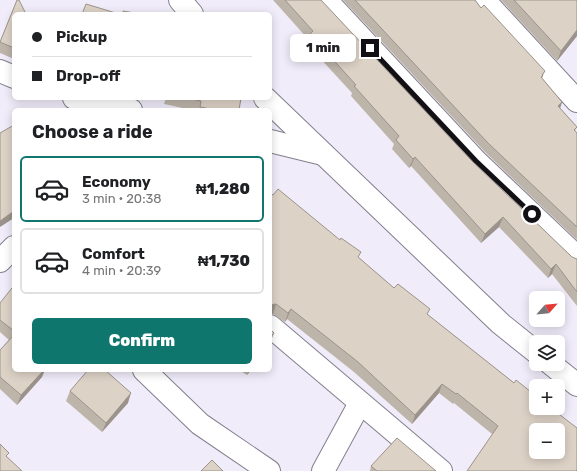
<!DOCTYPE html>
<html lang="en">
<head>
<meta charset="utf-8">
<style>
  body { margin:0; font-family:Rubik,sans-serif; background:#f6f6f6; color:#202124; height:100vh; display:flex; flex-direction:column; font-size:15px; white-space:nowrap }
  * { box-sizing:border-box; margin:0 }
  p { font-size:13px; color:#757577 }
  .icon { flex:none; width:22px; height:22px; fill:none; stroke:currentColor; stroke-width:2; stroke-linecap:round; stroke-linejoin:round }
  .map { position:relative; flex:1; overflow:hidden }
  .drawer { position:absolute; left:12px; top:108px; width:260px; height:264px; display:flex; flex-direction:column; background:#fff; border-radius:6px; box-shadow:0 2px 10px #0003 }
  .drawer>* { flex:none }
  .top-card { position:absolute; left:12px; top:12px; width:260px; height:88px; border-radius:6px; box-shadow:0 2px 10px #0003; display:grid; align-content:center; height:88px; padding:0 20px; background:#fff }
  .needle { width:26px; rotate:63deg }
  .buttons { position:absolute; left:529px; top:291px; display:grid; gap:8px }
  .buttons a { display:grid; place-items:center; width:36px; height:36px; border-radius:6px; background:#fff; box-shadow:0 2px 10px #0003; font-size:20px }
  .end { position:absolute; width:18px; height:18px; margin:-9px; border:5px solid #121015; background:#fff; box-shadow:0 0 0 2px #fff }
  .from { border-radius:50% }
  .bubble { position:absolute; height:28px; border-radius:6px; background:#fff; box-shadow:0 2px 10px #0003; font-size:13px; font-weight:800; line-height:28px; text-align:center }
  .top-card b { display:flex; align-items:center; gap:14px; height:38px; font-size:15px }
  .top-card b+b { border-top:1px solid #e0e0e0 }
  .top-card i { width:10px; height:10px; background:#202124 }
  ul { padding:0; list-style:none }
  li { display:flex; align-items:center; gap:12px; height:66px; margin:0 8px 6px; padding:0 12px; border:2px solid #e0e0e0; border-radius:6px }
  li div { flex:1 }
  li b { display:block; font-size:15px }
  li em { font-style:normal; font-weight:800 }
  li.on { border-color:#0f766e }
  li>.icon { width:36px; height:36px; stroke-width:1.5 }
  h2 { padding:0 20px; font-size:18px; line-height:48px }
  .action { display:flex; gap:8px; margin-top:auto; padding:8px 20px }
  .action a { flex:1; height:46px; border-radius:6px; background:#0f766e; color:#fff; font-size:16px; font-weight:800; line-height:46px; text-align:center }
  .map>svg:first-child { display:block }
</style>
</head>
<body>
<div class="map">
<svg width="577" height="471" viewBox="0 0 577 471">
  <rect width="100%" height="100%" fill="#f0ecfa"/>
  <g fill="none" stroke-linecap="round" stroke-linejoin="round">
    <!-- street casing -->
    <g stroke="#837f8c" stroke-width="24">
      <g id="street">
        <polyline points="180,0 192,14"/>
        <polyline points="326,0 476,161 577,257"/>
        <polyline points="484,0 577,101"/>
        <polyline points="0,71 14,77"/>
        <polyline points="74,98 131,110"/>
        <polyline points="265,98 501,324 536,352"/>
        <polyline points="270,141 323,154"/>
        <polyline points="0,261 14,247"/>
        <polyline points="270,326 441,471"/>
        <polyline points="551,364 577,385"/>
        <polyline points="144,370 200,424 269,471"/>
        <polyline points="323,471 360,403"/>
      </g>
    </g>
    <!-- street -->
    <use href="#street" stroke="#fff" stroke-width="22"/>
  </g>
  <!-- wall -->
  <g fill="#beb5aa">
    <polygon points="17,0 14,14 14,59 0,53 0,43"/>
    <polygon points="273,0 321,0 471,160 572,257 577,259 577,306 552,274 548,278 499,227 481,243 411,166 409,168 392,149 394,144 351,96 352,93 307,44 308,39"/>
    <polygon points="343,0 475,0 481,8 545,71 542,78 562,102 560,108 577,127 575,131 577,133 577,240 485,152"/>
    <polygon points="501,0 577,0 577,36 557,61"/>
    <polygon points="166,98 241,98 239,110 192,110 164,104"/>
    <polygon points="270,193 359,258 394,288 514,383 536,396 492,434 454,403 453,404 439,393 412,424 354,372 287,319 285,322 273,314"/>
    <polygon points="14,289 14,370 42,377 17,405 0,389 0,350 9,340 0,332 0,303"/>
    <polygon points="239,370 251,370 247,375"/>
    <polygon points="70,391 128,403 102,432 66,401"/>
    <polygon points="371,466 436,471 370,471"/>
  </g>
  <!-- shaded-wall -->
  <g fill="#9b938b">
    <polygon points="577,30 577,36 557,61 561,51"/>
    <polygon points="562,102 559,112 558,106"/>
    <polygon points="415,157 411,166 409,168 413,159"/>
    <polygon points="14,211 14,218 0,227 0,221"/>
    <polygon points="503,217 499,227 481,243 485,234"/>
    <polygon points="556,264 552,274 548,278 551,269"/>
    <polygon points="276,304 273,314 270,314 270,305"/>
    <polygon points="291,309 287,319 285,322 288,313"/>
    <polygon points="274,333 270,343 270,338"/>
    <polygon points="44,370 45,370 42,377 17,405 21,395"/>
    <polygon points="249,370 251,370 247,375"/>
    <polygon points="442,384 439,393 412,424 415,415"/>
    <polygon points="131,393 128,403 102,432 106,423"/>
  </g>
  <!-- building -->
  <g fill="#ddd2c6" stroke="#9b938b" fill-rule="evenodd">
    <polygon points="17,0 19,0 26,14 14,14 14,48 0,42"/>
    <polygon points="285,0 321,0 471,160 572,257 577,259 577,292 556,264 551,269 503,217 485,234 415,157 413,159 396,140 399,136 354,86 356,85 310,34 313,31"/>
    <polygon points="355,0 475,0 481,8 484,5 545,71 542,75 543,76 541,77 562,102 558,106 577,127 574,130 577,133 577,227 488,143"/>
    <polygon points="514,0 577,0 577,30 561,51"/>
    <polygon points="86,4 119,14 82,14"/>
    <polygon points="123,11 140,14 123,14"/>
    <polygon points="186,98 241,98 239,110 216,110 200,107 201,101"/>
    <polygon points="14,125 14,211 0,221 0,133"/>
    <path d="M278,189L340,240L341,238L361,252L358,257L394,288L398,284L430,309L427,314L514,383L516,380L536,396V408H551L577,428V470L576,471H467L498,426L457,393L456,394L442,384L415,415L358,362L291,309L288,313L276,304L270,305V193L273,195ZM536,430H558V452H536Z"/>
    <polygon points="12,288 14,289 14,331 0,320 0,303"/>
    <polygon points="270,329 274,333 270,338"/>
    <polygon points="14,335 14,370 44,370 21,395 0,377 0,350"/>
    <polygon points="88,370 105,370 131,393 106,423 70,391"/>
    <polygon points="397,438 436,471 377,471 371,466"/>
    <polygon points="0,444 9,453 6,456 22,471 0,471"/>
    <polygon points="212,460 223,471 201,471"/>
  </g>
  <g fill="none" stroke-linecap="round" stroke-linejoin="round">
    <!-- route -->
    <polyline stroke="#121015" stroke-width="5" points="370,48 476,161 532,214"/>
  </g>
</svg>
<div class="buttons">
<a><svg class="needle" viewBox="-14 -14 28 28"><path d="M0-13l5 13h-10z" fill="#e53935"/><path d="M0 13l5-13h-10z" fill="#757577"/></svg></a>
<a><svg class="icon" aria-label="layers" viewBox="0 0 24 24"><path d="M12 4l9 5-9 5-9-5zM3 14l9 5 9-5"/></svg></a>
<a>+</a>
<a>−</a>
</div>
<i class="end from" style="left:532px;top:214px"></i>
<i class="end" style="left:370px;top:48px"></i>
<div class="bubble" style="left:290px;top:34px;width:66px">1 min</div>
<div class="top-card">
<b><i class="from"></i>Pickup</b>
<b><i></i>Drop-off</b>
</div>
<section class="drawer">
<h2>Choose a ride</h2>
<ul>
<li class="on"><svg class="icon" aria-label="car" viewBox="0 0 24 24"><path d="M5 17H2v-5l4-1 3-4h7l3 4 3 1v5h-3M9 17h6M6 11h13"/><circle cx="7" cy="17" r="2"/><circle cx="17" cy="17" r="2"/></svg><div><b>Economy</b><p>3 min · 20:38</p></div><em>₦1,280</em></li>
<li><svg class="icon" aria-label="car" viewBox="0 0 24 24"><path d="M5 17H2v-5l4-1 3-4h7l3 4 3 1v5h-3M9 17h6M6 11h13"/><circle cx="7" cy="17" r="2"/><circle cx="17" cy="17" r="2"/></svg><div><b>Comfort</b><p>4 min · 20:39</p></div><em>₦1,730</em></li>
</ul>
<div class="action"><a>Confirm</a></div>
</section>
</div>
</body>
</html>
